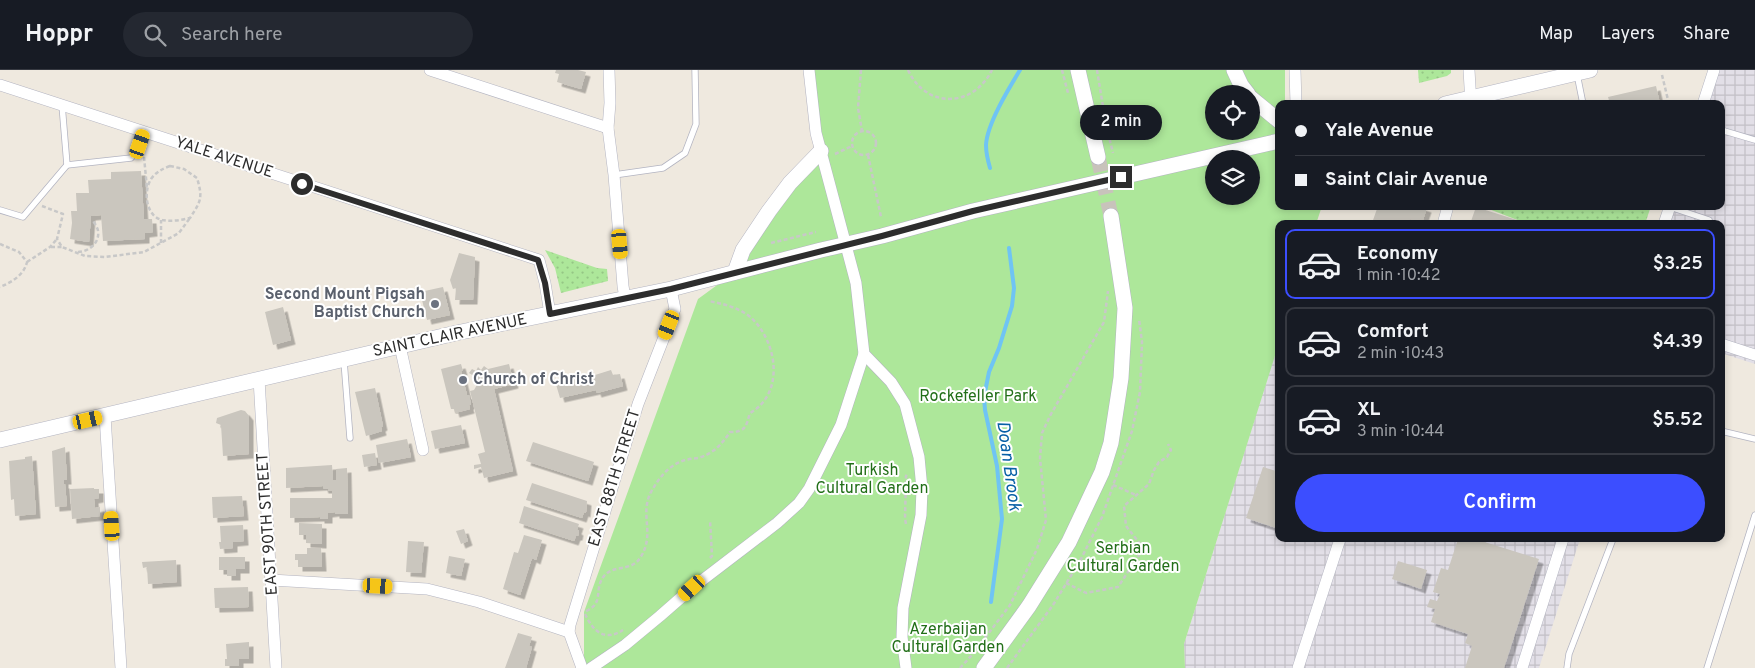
<!DOCTYPE html>
<html lang="en">
<head>
<meta charset="utf-8">
<style>
  body { margin:0; font-family:Overpass,sans-serif; background:#242831; color:#f1f3f6; height:100vh; display:flex; flex-direction:column; font-size:19px; white-space:nowrap }
  * { box-sizing:border-box; margin:0 }
  p { font-size:16px; color:#9ea1a6 }
  .icon { flex:none; width:28px; height:28px; fill:none; stroke:currentColor; stroke-width:2; stroke-linecap:round; stroke-linejoin:round }
  .map { position:relative; flex:1; overflow:hidden }
  .side { position:absolute; left:1275px; top:150px; width:450px; height:322px; display:flex; flex-direction:column; background:#171b24; border-radius:10px; box-shadow:0 2px 8px #0003 }
  .side>* { flex:none }
  .hud { position:absolute; left:1275px; top:30px; width:450px; height:110px; border-radius:10px; box-shadow:0 2px 8px #0003; display:grid; align-content:center; height:110px; padding:0 20px; background:#171b24 }
  .controls { position:absolute; left:1205px; top:15px; display:grid; gap:10px }
  .controls a { display:grid; place-items:center; width:55px; height:55px; border-radius:50%; background:#171b24; box-shadow:0 2px 8px #0003; font-size:25px }
  .end { position:absolute; width:22px; height:22px; margin:-11px; border:6px solid #2d2d2d; background:#fff; box-shadow:0 0 0 2px #fff }
  .from { border-radius:50% }
  .bubble { position:absolute; height:35px; border-radius:18px; background:#171b24; box-shadow:0 2px 8px #0003; font-size:16px; font-weight:600; line-height:35px; text-align:center }
  .car { position:absolute; width:15px; height:30px; margin:-15px -8px; border-radius:6px; box-shadow:0 0 4px 1px #0007; background:linear-gradient(#f5c518 24%,#345 0 40%,#f5c518 0 76%,#345 0 86%,#f5c518 0) }
  .hud b { display:flex; align-items:center; gap:18px; height:48px; font-size:19px }
  .hud b+b { border-top:1px solid #363941 }
  .hud i { width:12px; height:12px; background:#f1f3f6 }
  ul { padding:9px 0 0; list-style:none }
  li { display:flex; align-items:center; gap:15px; height:70px; margin:0 10px 8px; padding:0 10px; border:2px solid #363941; border-radius:10px }
  li div { flex:1 }
  li b { display:block; font-size:19px }
  li em { font-style:normal; font-weight:600 }
  li.on { border-color:#3c4eff }
  li>.icon { width:45px; height:45px; stroke-width:1.5 }
  .button { display:flex; gap:10px; margin-top:auto; padding:10px 20px }
  .button a { flex:1; height:58px; border-radius:30px; background:#3c4eff; color:#fff; font-size:20px; font-weight:600; line-height:58px; text-align:center }
  header { display:flex; align-items:center; gap:30px; box-sizing:border-box; height:70px; padding:0 25px; background:#171b24; border-bottom:1px solid #363941 }
  header strong { font-size:24px }
  nav { display:flex; gap:28px; margin-inline-start:auto; font-size:18px }
  .search { width:350px; height:45px; background:#242831; display:flex; align-items:center; gap:12px; box-sizing:border-box; padding:0 18px; border-radius:28px; color:#9ea1a6; font-size:19px }
  .map>svg:first-child { display:block }
</style>
</head>
<body>
<header>
<strong>Hoppr</strong>
<div class="search"><svg class="icon" aria-label="search" viewBox="0 0 24 24"><circle cx="10" cy="10" r="6"/><path d="M15 15l6 6"/></svg>Search here</div>
<nav><a>Map</a><a>Layers</a><a>Share</a></nav>
</header>
<div class="map">
<svg width="1755" height="598" viewBox="0 0 1755 598">
  <defs>
    <pattern id="industrial-grid" width="8" height="8" patternUnits="userSpaceOnUse" patternTransform="scale(1.25)"><rect width="8" height="8" fill="#e2dfe7"/><path d="M0 4h8M4 0v8" fill="none" stroke="#c2c0c6"/></pattern>
    <pattern id="grass-dots" width="8" height="8" patternUnits="userSpaceOnUse" patternTransform="scale(1.25)"><rect width="8" height="8" fill="#ade79a"/><path d="M2 2h.1M6 6h.1" fill="none" stroke="#95c685" stroke-width="1.8" stroke-linecap="round"/></pattern>
    <filter id="shadow"><feDropShadow dx="4.5" dy="4.5" stdDeviation="0" flood-color="#0004"/></filter>
  </defs>
  <rect width="100%" height="100%" fill="#efe9df"/>
  <!-- industrial -->
  <g fill="url(#industrial-grid)">
    <polygon points="1714,0 1755,0 1755,294 1721,283 1721,154 1664,154 1670,136 1721,136 1721,34 1703,34"/>
    <polygon points="1277,278 1279,278 1279,469 1580,469 1539,598 1185,598 1184,574"/>
  </g>
  <!-- grass -->
  <g fill="url(#grass-dots)">
    <polygon points="1418,0 1451,0 1451,3 1447,6 1419,13"/>
    <polygon points="1481,136 1651,136 1645,154 1519,154 1520,151"/>
    <polygon points="545,180 597,198 607,199 608,211 561,223 555,198"/>
  </g>
  <!-- park -->
  <path fill="#ade79a" fill-rule="evenodd" d="M813,0H1285V34H1279V136H1322L1316,154H1279V273L1184,574L1185,598H584V542L698,229L735,202L821,81ZM1214,24H1251V61H1214ZM1214,89H1251V126H1214Z"/>
  <g fill="none" stroke-linecap="round" stroke-linejoin="round">
    <!-- stream -->
    <g stroke="#6fc4f4" stroke-width="4">
      <path d="M990,98C988,91 986,83 986,75C987,54 1009,18 1020,0"/>
      <polyline points="991,532 1002,449 997,396 985,340 984,327 989,302 999,278 1012,236 1014,218 1009,178"/>
    </g>
  </g>
  <!-- building -->
  <g fill="#cac6be" filter="url(#shadow)">
    <polygon points="556,0 578,0 586,2 581,19 557,12 559,4 555,3"/>
    <polygon points="1656,16 1660,34 1610,34 1608,27"/>
    <polygon points="141,101 144,149 152,149 153,162 145,163 145,169 103,171 101,145 91,146 89,172 70,169 72,153 71,141 77,141 76,123 89,123 88,110 111,109 111,102"/>
    <polygon points="1378,136 1421,136 1427,138 1422,153 1410,149 1409,154 1392,152 1392,154 1374,154 1372,153"/>
    <polygon points="1476,137 1520,151 1519,154 1470,154"/>
    <polygon points="459,183 475,187 473,230 455,230 456,218 453,219 450,210"/>
    <polygon points="443,217 450,245 427,250 420,222"/>
    <polygon points="283,237 291,270 273,275 265,242"/>
    <polygon points="461,294 463,301 461,301 467,325 469,325 471,334 469,335 470,339 455,343 454,339 451,339 441,299"/>
    <polygon points="509,294 514,314 494,319 513,401 484,408 481,397 474,399 474,395 481,394 478,384 485,382 470,321 474,320 478,313 475,311 477,308 469,303 472,299 476,301 478,297 481,300 484,296 488,299"/>
    <polygon points="611,300 613,305 620,304 623,316 597,323 596,320 560,328 555,311 593,302 595,305"/>
    <polygon points="375,318 383,356 381,357 382,361 366,366 355,322"/>
    <polygon points="241,340 245,341 249,346 249,384 223,386 221,355 216,353 217,348"/>
    <polygon points="461,355 465,373 435,379 431,361"/>
    <polygon points="407,369 411,387 379,393 376,375"/>
    <polygon points="533,372 594,392 588,411 526,391"/>
    <polygon points="65,377 67,410 64,410 64,414 65,414 67,436 55,437 52,381"/>
    <polygon points="375,383 377,395 364,397 362,385"/>
    <polygon points="32,386 36,444 15,446 14,429 11,430 9,391 25,389 25,387"/>
    <polygon points="332,395 333,410 336,410 336,399 347,398 348,444 335,444 335,442 328,443 328,449 320,449 320,447 290,448 290,428 332,428 332,421 328,421 329,419 324,419 323,416 286,418 286,398"/>
    <polygon points="1263,397 1279,402 1279,459 1246,448"/>
    <polygon points="532,413 587,431 586,443 584,442 582,448 526,430"/>
    <polygon points="94,418 94,419 99,419 99,428 94,429 95,438 100,437 100,446 72,449 70,419"/>
    <polygon points="242,426 244,446 213,448 212,427"/>
    <polygon points="524,436 579,454 577,460 579,461 578,466 576,466 574,471 519,453"/>
    <polygon points="299,453 322,454 322,474 306,473 306,465 299,465"/>
    <polygon points="243,455 244,471 233,472 233,478 220,479 219,472 221,472 220,456"/>
    <polygon points="464,459 468,471 461,474 456,461"/>
    <polygon points="524,465 542,470 536,490 532,488 520,525 503,519 514,482 518,483"/>
    <polygon points="1458,469 1475,469 1539,489 1504,598 1465,598 1472,576 1465,573 1468,564 1431,552 1435,539 1427,537 1430,529 1437,531 1440,524 1433,522 1441,498 1448,500"/>
    <polygon points="408,471 424,472 421,503 406,502"/>
    <polygon points="307,478 321,478 322,497 298,497 298,490 295,490 295,484 307,484"/>
    <polygon points="449,486 465,489 461,506 446,503"/>
    <polygon points="219,487 245,487 245,499 236,499 236,506 227,506 227,500 219,500"/>
    <polygon points="176,490 177,512 148,514 147,497 143,498 142,492"/>
    <polygon points="1398,491 1427,500 1421,519 1392,509"/>
    <polygon points="248,517 249,537 215,538 214,518"/>
    <polygon points="518,563 532,567 529,576 532,577 526,598 505,598"/>
    <polygon points="249,572 249,589 239,589 239,596 225,596 225,589 227,589 226,574"/>
  </g>
  <g fill="none" stroke-linecap="round" stroke-linejoin="round">
    <!-- secondary-tunnel -->
    <polyline stroke="#c8c3bb" stroke-width="15" stroke-dasharray="15 8" stroke-linecap="butt" points="1098,87 1111,146"/>
    <!-- lane casing -->
    <g stroke="#b3b4c1" stroke-width="7">
      <g id="lane">
        <polyline points="1577,4 1583,34"/>
        <polyline points="1721,60 1755,70"/>
        <polyline points="67,95 131,88 138,79 144,62"/>
        <polyline points="614,105 663,98 685,83 696,54 695,0"/>
        <polyline points="1670,137 1709,150"/>
        <polyline points="0,140 23,147 67,95 62,35"/>
        <polyline points="344,291 350,368"/>
        <polyline points="1721,361 1755,369"/>
        <polyline points="1567,598 1569,584 1613,469"/>
        <polyline points="1707,598 1755,445"/>
      </g>
    </g>
    <!-- street casing -->
    <g stroke="#b3b4c1" stroke-width="12">
      <g id="street">
        <polyline points="430,0 608,58"/>
        <polyline points="609,0 610,33 608,58 614,105 623,216 625,228"/>
        <polyline points="809,0 816,63 856,213 864,284 891,312 905,334 919,387 922,419 921,445 903,538 902,567 906,598"/>
        <polyline points="1295,0 1296,34"/>
        <polyline points="1469,0 1471,34"/>
        <polyline points="0,15 539,190 545,213 550,244"/>
        <polyline points="1703,34 1714,0"/>
        <polyline points="1443,154 1448,136"/>
        <polyline points="1664,154 1670,136"/>
        <polyline points="1721,274 1755,285"/>
        <polyline points="400,276 423,380"/>
        <polyline points="259,309 276,598"/>
        <polyline points="105,346 121,598"/>
        <polyline points="271,510 427,519 479,532 569,562"/>
        <polyline points="582,598 569,562 570,555 638,334 675,239 671,219"/>
        <polyline points="591,598 625,575 660,546 692,518 777,453 799,433 809,419 841,355 864,284"/>
        <polyline points="1298,598 1340,469"/>
        <polyline points="1522,598 1563,469"/>
      </g>
    </g>
    <!-- secondary casing -->
    <g stroke="#b3b4c1" stroke-width="16">
      <g id="secondary">
        <polyline points="1078,0 1098,87"/>
        <polyline points="1234,0 1241,15 1248,24"/>
        <polyline points="1251,28 1279,51"/>
        <polyline points="1445,34 1590,0"/>
        <polyline points="735,202 743,180 769,141 790,113 821,81"/>
        <polyline points="0,370 456,263 671,219 821,180 882,166 973,141 1279,71"/>
        <polyline points="984,598 1029,536 1069,472 1102,402 1111,373 1121,308 1125,238 1111,146"/>
      </g>
    </g>
    <!-- path -->
    <g stroke="#c8c8c8" stroke-width="2.5" stroke-dasharray="4 2.5" stroke-linecap="butt">
      <polyline points="861,0 858,38 862,61"/>
      <path d="M908,0C926,39 973,38 992,0"/>
      <polyline points="1062,0 1068,23"/>
      <polyline points="1097,0 1106,55"/>
      <polyline points="1662,5 1669,34"/>
      <circle cx="864" cy="73" r="12"/>
      <polyline points="1108,63 1113,83"/>
      <polyline points="835,84 852,76"/>
      <polyline points="868,85 881,147"/>
      <polyline points="144,87 147,118"/>
      <path d="M170,96L184,99L197,108C203,128 201,131 190,148C181,150 171,152 162,150C146,146 143,122 151,109C156,102 162,99 170,96Z"/>
      <polyline points="42,136 63,144 57,169 62,177 85,186 105,187 144,182 179,163 190,148"/>
      <polyline points="161,173 161,150"/>
      <polyline points="771,173 816,162"/>
      <path d="M0,174L19,182L27,192C24,205 12,212 0,217"/>
      <polyline points="51,177 62,177"/>
      <path d="M78,182C88,182 100,173 98,161C98,158 94,153 93,150"/>
      <polyline points="27,192 50,177 57,169"/>
      <polyline points="1113,415 1136,425"/>
      <polyline points="906,454 905,449 906,406 908,403"/>
      <polyline points="710,488 712,486 710,450"/>
      <polyline points="1066,513 1086,523 1118,517 1139,485 1141,475 1126,456 1124,436 1149,414 1154,400 1159,392 1167,387 1171,380 1168,374"/>
      <path d="M586,541C605,533 593,520 604,506C614,494 631,502 640,488C656,464 639,445 651,422C657,411 667,397 680,392C685,389 692,389 698,388C713,384 722,374 730,362C747,362 746,355 750,343C786,323 777,269 749,246C737,237 723,234 709,231"/>
      <path d="M585,544C593,561 604,572 623,560"/>
      <polyline points="960,598 972,585 1010,535 1037,479 1046,450 1040,388 1042,363 1051,344 1104,252 1108,221"/>
      <polyline points="1007,598 1053,535 1080,491 1102,447 1132,361 1140,322 1142,272 1139,249"/>
    </g>
    <!-- lane -->
    <use href="#lane" stroke="#fff" stroke-width="5.5"/>
    <!-- street -->
    <use href="#street" stroke="#fff" stroke-width="11"/>
    <!-- secondary -->
    <use href="#secondary" stroke="#fff" stroke-width="15"/>
  </g>
  <g fill="none" stroke-linecap="round" stroke-linejoin="round">
    <!-- route -->
    <polyline stroke="#2d2d2d" stroke-width="6" points="302,114 538,190 545,213 550,244 671,219 882,166 973,141 1121,107"/>
  </g>
  <!-- markers -->
  <g fill="#6b7280" stroke="#fff" stroke-width="2">
    <circle cx="435" cy="234" r="5"/>
    <circle cx="463" cy="310" r="5"/>
  </g>
  <g text-anchor="middle" dominant-baseline="central" stroke-width="4" stroke-linejoin="round" paint-order="stroke">
    <!-- street labels -->
    <g font-size="16" fill="#2d2d2d" stroke="#fff">
      <text transform="translate(224 88) rotate(18)">YALE AVENUE</text>
      <text transform="translate(450 266) rotate(-12)">SAINT CLAIR AVENUE</text>
      <text transform="translate(615 408) rotate(-73)">EAST 88TH STREET</text>
      <text transform="translate(268 454) rotate(-94)">EAST 90TH STREET</text>
    </g>
    <!-- worship labels -->
    <g font-size="16" font-weight="bold" fill="#5b616d" stroke="#fff" text-anchor="end">
      <text x="425" y="225">Second Mount Pigsah<tspan x="425" dy="18">Baptist Church</tspan></text>
      <text x="473" y="310" text-anchor="start">Church of Christ</text>
    </g>
    <!-- park labels -->
    <g font-size="16" fill="#226f18" stroke="#fff">
      <text x="978" y="327">Rockefeller Park</text>
      <text x="872" y="401">Turkish<tspan x="872" dy="18">Cultural Garden</tspan></text>
      <text x="1123" y="479">Serbian<tspan x="1123" dy="18">Cultural Garden</tspan></text>
      <text x="948" y="560">Azerbaijan<tspan x="948" dy="18">Cultural Garden</tspan></text>
    </g>
    <!-- water labels -->
    <g font-size="18" font-style="italic" fill="#0860a6" stroke="#fff">
      <text transform="translate(1008 396) rotate(82)">Doan Brook</text>
    </g>
  </g>
</svg>
<div class="controls">
<a><svg class="icon" aria-label="locate" viewBox="0 0 24 24"><circle cx="12" cy="12" r="6"/><path d="M12 2v4M12 18v4M2 12h4M18 12h4"/></svg></a>
<a><svg class="icon" aria-label="layers" viewBox="0 0 24 24"><path d="M12 4l9 5-9 5-9-5zM3 14l9 5 9-5"/></svg></a>
</div>
<i class="end from" style="left:302px;top:114px"></i>
<i class="end" style="left:1121px;top:107px"></i>
<div class="bubble" style="left:1080px;top:35px;width:82px">2 min</div>
<i class="car" style="left:140px;top:74px;rotate:19deg"></i>
<i class="car" style="left:620px;top:174px;rotate:175deg"></i>
<i class="car" style="left:669px;top:255px;rotate:202deg"></i>
<i class="car" style="left:88px;top:350px;rotate:77deg"></i>
<i class="car" style="left:112px;top:456px;rotate:356deg"></i>
<i class="car" style="left:378px;top:516px;rotate:93deg"></i>
<i class="car" style="left:692px;top:518px;rotate:228deg"></i>
<div class="hud">
<b><i class="from"></i>Yale Avenue</b>
<b><i></i>Saint Clair Avenue</b>
</div>
<section class="side">
<ul>
<li class="on"><svg class="icon" aria-label="car" viewBox="0 0 24 24"><path d="M5 17H2v-5l4-1 3-4h7l3 4 3 1v5h-3M9 17h6M6 11h13"/><circle cx="7" cy="17" r="2"/><circle cx="17" cy="17" r="2"/></svg><div><b>Economy</b><p>1 min · 10:42</p></div><em>$3.25</em></li>
<li><svg class="icon" aria-label="car" viewBox="0 0 24 24"><path d="M5 17H2v-5l4-1 3-4h7l3 4 3 1v5h-3M9 17h6M6 11h13"/><circle cx="7" cy="17" r="2"/><circle cx="17" cy="17" r="2"/></svg><div><b>Comfort</b><p>2 min · 10:43</p></div><em>$4.39</em></li>
<li><svg class="icon" aria-label="car" viewBox="0 0 24 24"><path d="M5 17H2v-5l4-1 3-4h7l3 4 3 1v5h-3M9 17h6M6 11h13"/><circle cx="7" cy="17" r="2"/><circle cx="17" cy="17" r="2"/></svg><div><b>XL</b><p>3 min · 10:44</p></div><em>$5.52</em></li>
</ul>
<div class="button"><a>Confirm</a></div>
</section>
</div>
</body>
</html>
